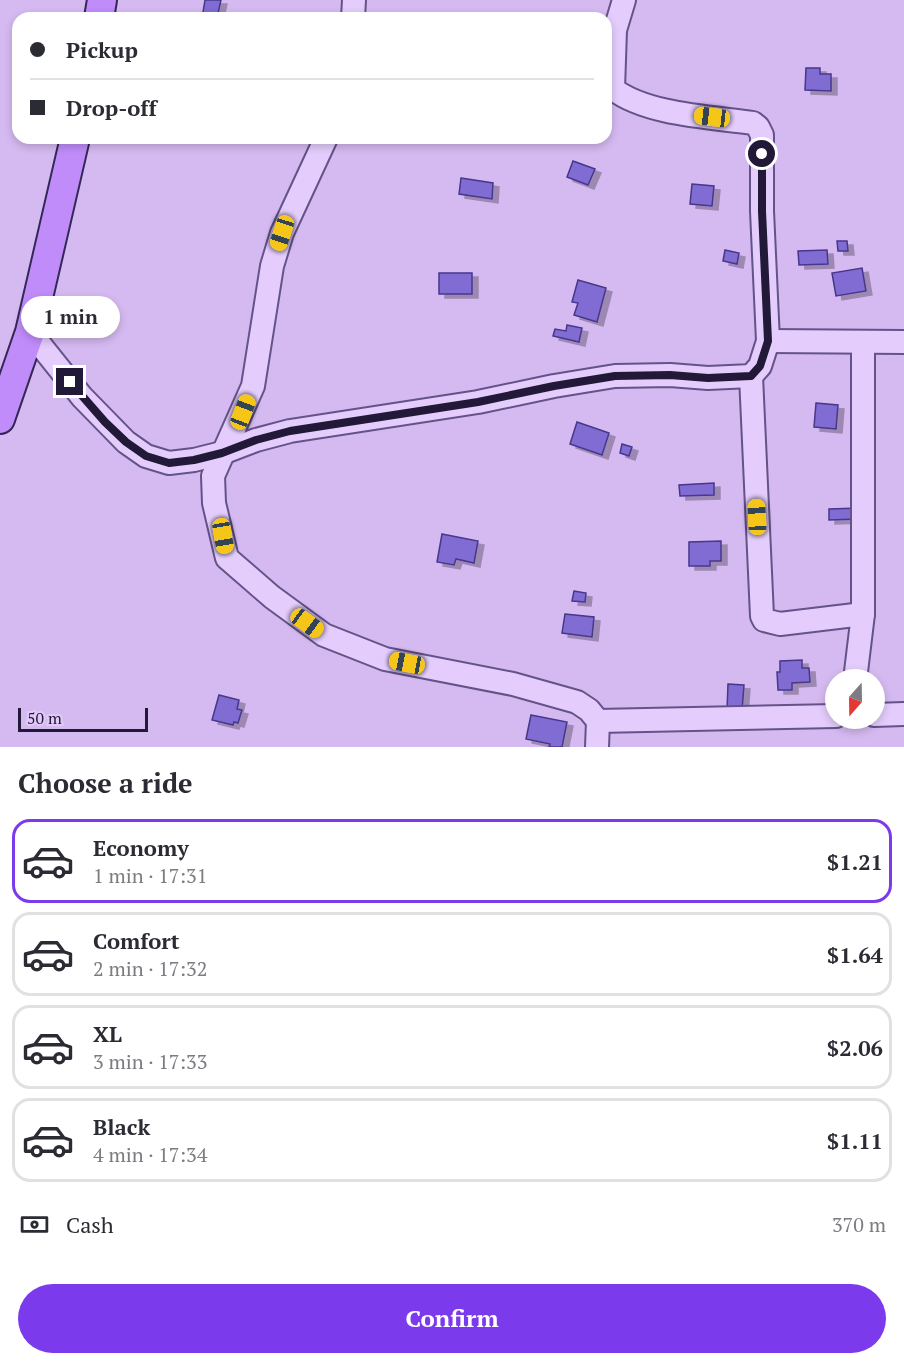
<!DOCTYPE html>
<html lang="en">
<head>
<meta charset="utf-8">
<style>
  body { margin:0; font-family:"PT Serif",serif; background:#f2f2f3; color:#2b2b33; height:100vh; display:flex; flex-direction:column; font-size:22px; white-space:nowrap }
  * { box-sizing:border-box; margin:0 }
  p { font-size:20px; color:#7c7c81 }
  .icon { flex:none; width:33px; height:33px; fill:none; stroke:currentColor; stroke-width:2; stroke-linecap:round; stroke-linejoin:round }
  .map { position:relative; height:747px; overflow:hidden }
  .details { display:flex; flex-direction:column; background:#fff; flex:1 }
  .details>* { flex:none }
  .banner { position:absolute; left:12px; top:12px; width:600px; height:132px; border-radius:18px; box-shadow:0 3px 9px #0003; display:grid; align-content:center; height:132px; padding:0 18px; background:#fff }
  .needle { width:39px; rotate:200deg }
  .tools { position:absolute; left:825px; top:669px; display:grid; gap:12px }
  .tools a { display:grid; place-items:center; width:60px; height:60px; border-radius:50%; background:#fff; box-shadow:0 3px 9px #0003; font-size:30px }
  .scale { position:absolute; left:18px; bottom:15px; width:130px; box-sizing:border-box; padding-left:6px; border:3px solid #211937; border-top:0; font-size:16px; line-height:21px; white-space:nowrap; color:#211937; -webkit-text-stroke:4px #e1caf8; paint-order:stroke }
  .end { position:absolute; width:27px; height:27px; margin:-14px; border:8px solid #211937; background:#fff; box-shadow:0 0 0 3px #fff }
  .from { border-radius:50% }
  .bubble { position:absolute; height:42px; border-radius:21px; background:#fff; box-shadow:0 3px 9px #0003; font-size:20px; font-weight:800; line-height:42px; text-align:center }
  .car { position:absolute; width:18px; height:36px; margin:-18px -9px; border-radius:8px; box-shadow:0 0 4px 2px #0007; background:linear-gradient(#f5c518 24%,#345 0 40%,#f5c518 0 76%,#345 0 86%,#f5c518 0) }
  .banner b { display:flex; align-items:center; gap:21px; height:57px; font-size:22px }
  .banner b+b { border-top:2px solid #e1e1e2 }
  .banner i { width:15px; height:15px; background:#2b2b33 }
  ul { padding:0; list-style:none }
  li { display:flex; align-items:center; gap:18px; height:84px; margin:0 12px 9px; padding:0 6px; border:3px solid #e1e1e2; border-radius:18px }
  li div { flex:1 }
  li b { display:block; font-size:22px }
  li em { font-style:normal; font-weight:800 }
  li.on { border-color:#7c3aed }
  li>.icon { width:54px; height:54px; stroke-width:1.5 }
  h2 { padding:0 18px; font-size:27px; line-height:72px }
  .pay { display:flex; align-items:center; gap:15px; height:66px; padding:0 18px; font-size:22px }
  .pay p { margin-inline-start:auto }
  .cta { display:flex; gap:12px; margin-top:auto; padding:12px 18px }
  .cta a { flex:1; height:69px; border-radius:36px; background:#7c3aed; color:#fff; font-size:24px; font-weight:800; line-height:69px; text-align:center }
  .map>svg:first-child { display:block }
</style>
</head>
<body>
<div class="map">
<svg width="904" height="747" viewBox="0 0 904 747">
  <defs>
    <filter id="shadow"><feDropShadow dx="6" dy="4" stdDeviation="0" flood-color="#0004"/></filter>
  </defs>
  <rect width="100%" height="100%" fill="#d5baf1"/>
  <!-- building -->
  <g fill="#806cd3" stroke="#46378a" stroke-width="1.5" filter="url(#shadow)">
    <polygon points="205,0 221,0 217,18 202,18"/>
    <polygon points="806,68 820,68 820,74 831,74 831,91 805,90"/>
    <polygon points="573,161 595,169 588,185 567,177"/>
    <polygon points="461,178 493,183 492,199 459,194"/>
    <polygon points="692,184 714,186 712,206 690,204"/>
    <polygon points="837,241 847,241 848,251 838,251"/>
    <polygon points="725,250 739,253 737,264 723,261"/>
    <polygon points="827,250 828,264 799,265 798,251"/>
    <polygon points="862,268 866,291 836,296 832,273"/>
    <rect x="439" y="273" width="33" height="21"/>
    <polygon points="578,280 606,288 597,322 574,315 578,303 572,302"/>
    <polygon points="567,325 582,328 579,342 553,336 555,329 566,331"/>
    <polygon points="816,403 838,405 836,429 814,427"/>
    <polygon points="577,422 609,433 602,455 570,444"/>
    <polygon points="622,444 632,447 629,456 620,453"/>
    <polygon points="714,483 714,495 680,496 679,485"/>
    <polygon points="859,508 859,519 829,520 829,509"/>
    <polygon points="442,534 478,541 474,563 456,559 454,565 437,562"/>
    <polygon points="721,541 721,561 710,561 710,566 689,566 689,542"/>
    <polygon points="574,591 586,593 585,602 572,601"/>
    <polygon points="565,614 594,617 592,637 562,633"/>
    <polygon points="802,660 802,668 809,668 810,682 792,683 792,690 778,690 777,672 780,672 780,661"/>
    <polygon points="728,684 744,685 742,711 727,710"/>
    <polygon points="219,695 239,700 237,709 242,710 238,723 234,722 233,725 212,720"/>
    <polygon points="531,715 567,722 562,747 549,747 550,744 526,739"/>
  </g>
  <g fill="none" stroke-linecap="round" stroke-linejoin="round">
    <!-- minor casing -->
    <g stroke="#645389" stroke-width="26">
      <g id="minor">
        <polyline points="353,18 354,0"/>
        <polyline points="326,138 282,233 272,266 253,386 213,476 214,503 227,558 272,597 324,635 385,659 513,684 577,702 589,710 598,721 597,747"/>
        <path d="M30,332L82,397L126,442L146,456L169,463L194,460L222,453L256,440L290,431L478,402L554,386L615,376L670,375L708,378L751,376L760,366L768,341L762,211V135L758,127L753,123C712,117 647,115 613,89L615,30L624,0"/>
        <polyline points="768,341 904,342"/>
        <polyline points="751,376 762,616 764,620 780,624 863,614"/>
        <polyline points="855,680 863,614 863,342"/>
        <polyline points="874,715 904,714"/>
        <polyline points="598,721 836,716"/>
      </g>
    </g>
    <!-- major casing -->
    <g stroke="#332856" stroke-width="32">
      <g id="major">
        <polyline points="99,18 102,0"/>
        <polyline points="0,419 30,332 75,138"/>
      </g>
    </g>
    <!-- minor -->
    <use href="#minor" stroke="#e4cdfc" stroke-width="22"/>
    <!-- major -->
    <use href="#major" stroke="#c08cfa" stroke-width="28"/>
  </g>
  <g fill="none" stroke-linecap="round" stroke-linejoin="round">
    <!-- route -->
    <polyline stroke="#211937" stroke-width="8" points="70,382 105,422 126,442 146,456 169,463 194,460 222,453 256,440 290,431 478,402 554,386 615,376 670,375 708,378 751,376 760,366 768,341 762,211 762,154"/>
  </g>
</svg>
<div class="tools">
<a><svg class="needle" viewBox="-14 -14 28 28"><path d="M0-13l5 13h-10z" fill="#e53935"/><path d="M0 13l5-13h-10z" fill="#7c7c81"/></svg></a>
</div>
<div class="scale">50 m</div>
<i class="end from" style="left:762px;top:154px"></i>
<i class="end" style="left:70px;top:382px"></i>
<div class="bubble" style="left:21px;top:296px;width:99px">1 min</div>
<i class="car" style="left:712px;top:117px;rotate:277deg"></i>
<i class="car" style="left:282px;top:233px;rotate:198deg"></i>
<i class="car" style="left:243px;top:412px;rotate:21deg"></i>
<i class="car" style="left:757px;top:517px;rotate:357deg"></i>
<i class="car" style="left:223px;top:536px;rotate:170deg"></i>
<i class="car" style="left:307px;top:623px;rotate:126deg"></i>
<i class="car" style="left:407px;top:663px;rotate:281deg"></i>
<div class="banner">
<b><i class="from"></i>Pickup</b>
<b><i></i>Drop-off</b>
</div>
</div>
<section class="details">
<h2>Choose a ride</h2>
<ul>
<li class="on"><svg class="icon" aria-label="car" viewBox="0 0 24 24"><path d="M5 17H2v-5l4-1 3-4h7l3 4 3 1v5h-3M9 17h6M6 11h13"/><circle cx="7" cy="17" r="2"/><circle cx="17" cy="17" r="2"/></svg><div><b>Economy</b><p>1 min · 17:31</p></div><em>$1.21</em></li>
<li><svg class="icon" aria-label="car" viewBox="0 0 24 24"><path d="M5 17H2v-5l4-1 3-4h7l3 4 3 1v5h-3M9 17h6M6 11h13"/><circle cx="7" cy="17" r="2"/><circle cx="17" cy="17" r="2"/></svg><div><b>Comfort</b><p>2 min · 17:32</p></div><em>$1.64</em></li>
<li><svg class="icon" aria-label="car" viewBox="0 0 24 24"><path d="M5 17H2v-5l4-1 3-4h7l3 4 3 1v5h-3M9 17h6M6 11h13"/><circle cx="7" cy="17" r="2"/><circle cx="17" cy="17" r="2"/></svg><div><b>XL</b><p>3 min · 17:33</p></div><em>$2.06</em></li>
<li><svg class="icon" aria-label="car" viewBox="0 0 24 24"><path d="M5 17H2v-5l4-1 3-4h7l3 4 3 1v5h-3M9 17h6M6 11h13"/><circle cx="7" cy="17" r="2"/><circle cx="17" cy="17" r="2"/></svg><div><b>Black</b><p>4 min · 17:34</p></div><em>$1.11</em></li>
</ul>
<div class="pay"><svg class="icon" aria-label="cash" viewBox="0 0 24 24"><path d="M3 7h18v10H3z"/><circle cx="12" cy="12" r="2"/></svg>Cash<p>370 m</p></div>
<div class="cta"><a>Confirm</a></div>
</section>
</body>
</html>
